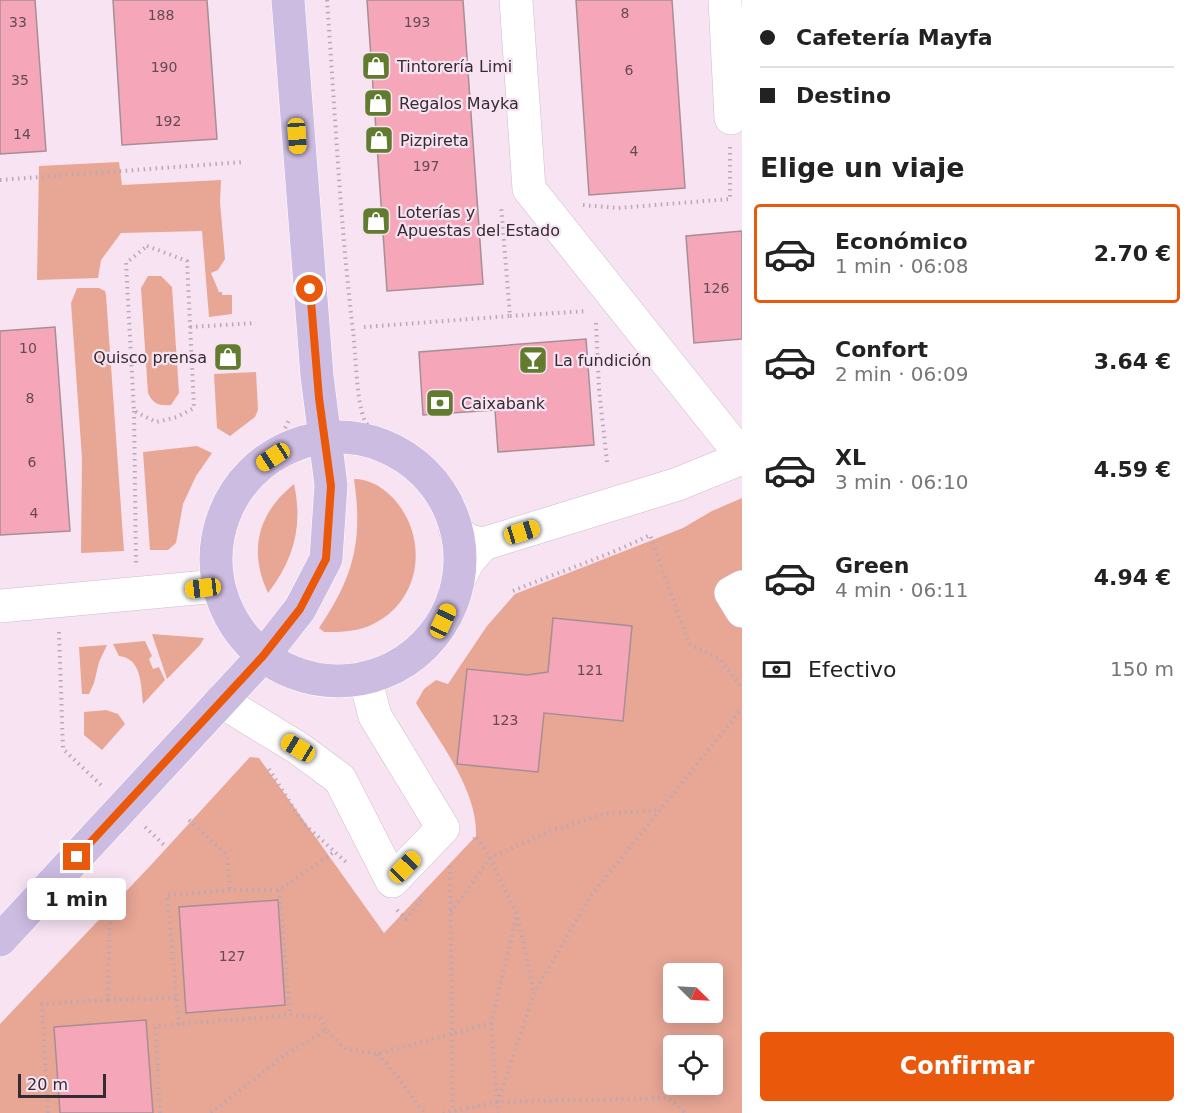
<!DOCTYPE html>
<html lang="es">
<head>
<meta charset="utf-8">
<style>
  body { margin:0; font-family:"DejaVu Sans",sans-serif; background:#f6f6f6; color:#222; height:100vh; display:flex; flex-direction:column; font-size:22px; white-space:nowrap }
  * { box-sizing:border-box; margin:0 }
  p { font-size:20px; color:#767676 }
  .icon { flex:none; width:33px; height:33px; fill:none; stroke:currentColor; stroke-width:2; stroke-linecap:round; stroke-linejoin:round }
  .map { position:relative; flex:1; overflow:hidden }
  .sheet { display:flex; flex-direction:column; background:#fff; width:450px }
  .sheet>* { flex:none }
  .guide { display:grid; align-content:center; height:132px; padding:0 18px; background:#fff }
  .needle { width:39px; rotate:114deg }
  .fabs { position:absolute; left:663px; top:963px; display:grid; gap:12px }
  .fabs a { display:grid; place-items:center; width:60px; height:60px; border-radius:6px; background:#fff; box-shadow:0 3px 15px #0003; font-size:30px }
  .scale { position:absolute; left:18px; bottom:15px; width:88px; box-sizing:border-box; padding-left:6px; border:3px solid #332c32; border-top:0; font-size:16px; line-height:21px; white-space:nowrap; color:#332c32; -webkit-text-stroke:4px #f7e3f2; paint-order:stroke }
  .end { position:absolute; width:27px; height:27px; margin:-14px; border:8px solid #ea580c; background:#fff; box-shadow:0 0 0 3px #fff }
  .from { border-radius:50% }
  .bubble { position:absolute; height:42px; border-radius:6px; background:#fff; box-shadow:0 3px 15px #0003; font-size:20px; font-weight:700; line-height:42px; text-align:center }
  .car { position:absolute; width:18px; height:36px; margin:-18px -9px; border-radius:8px; box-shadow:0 0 4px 2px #0007; background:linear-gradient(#f5c518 24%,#345 0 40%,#f5c518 0 76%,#345 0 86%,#f5c518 0) }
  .guide b { display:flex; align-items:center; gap:21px; height:57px; font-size:22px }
  .guide b+b { border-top:2px solid #e0e0e0 }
  .guide i { width:15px; height:15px; background:#222 }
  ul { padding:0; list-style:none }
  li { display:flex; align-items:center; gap:18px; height:99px; margin:0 12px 9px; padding:0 6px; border:3px solid transparent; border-radius:6px }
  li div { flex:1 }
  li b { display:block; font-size:22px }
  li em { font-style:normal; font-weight:700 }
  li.selected { border-color:#ea580c }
  li>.icon { width:54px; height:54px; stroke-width:1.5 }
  h2 { padding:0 18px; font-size:27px; line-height:72px }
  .pay { display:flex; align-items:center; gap:15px; height:66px; padding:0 18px; font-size:22px }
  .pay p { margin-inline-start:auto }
  .primary-button { display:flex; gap:12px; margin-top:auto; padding:12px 18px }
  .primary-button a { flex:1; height:69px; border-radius:6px; background:#ea580c; color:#fff; font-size:24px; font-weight:700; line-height:69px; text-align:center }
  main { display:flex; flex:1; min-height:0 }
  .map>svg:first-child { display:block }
</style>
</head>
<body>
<main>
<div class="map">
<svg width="742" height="1113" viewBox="0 0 742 1113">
  <rect width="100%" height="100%" fill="#f7e3f2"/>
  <!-- green -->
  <g fill="#e8a695" fill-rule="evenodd">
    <polygon points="119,162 122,185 221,180 220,202 225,259 218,270 211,273 219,292 222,292 222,295 232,295 232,314 209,317 202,231 121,233 101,260 98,278 37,280 39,166"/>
    <path d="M148,276H161L172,287L179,393L171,405C159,406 153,404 148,393L141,288Z"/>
    <polygon points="77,288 99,288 105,291 106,295 124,551 81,553 82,458 71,303"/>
    <polygon points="256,372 258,410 255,417 230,436 217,428 214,374"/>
    <polygon points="197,446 212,453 196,476 183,504 176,543 168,550 150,550 143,452"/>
    <path d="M354,479C368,479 381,486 391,496C430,535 423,603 369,626C354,632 339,632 324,632L319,628C354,576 363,541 354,479Z"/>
    <path d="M294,484C303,526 294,559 268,593C248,550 258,513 294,484Z"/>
    <path d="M742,498V1113H0V1024L151,865L250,757L259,758L384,933L476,836C478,791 439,741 416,703L424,689L436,680L448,684L487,626L515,594L683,528L712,511ZM674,974H712V1012H674ZM674,1046H712V1084H674Z"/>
    <polygon points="152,634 204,638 200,645 167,679"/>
    <path d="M145,641L152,656L149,659L153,669L159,667L165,680L143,704C141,686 142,658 119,656L113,644Z"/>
    <polygon points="107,645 99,662 94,683 89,694 82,694 79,647"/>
    <polygon points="106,710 118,714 125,724 102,750 84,735 84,712"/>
  </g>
  <!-- building -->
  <g fill="#f5a6b9" stroke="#a68f93" stroke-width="1.5">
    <polygon points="0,0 35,0 46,151 0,154"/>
    <polygon points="113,0 207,0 217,139 122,145"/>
    <polygon points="367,0 463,0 483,284 387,291"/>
    <polygon points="576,0 672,0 685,188 589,195"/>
    <polygon points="742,231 742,339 694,343 686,236"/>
    <polygon points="55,327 70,531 0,535 0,331"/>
    <polygon points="586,339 594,445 498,452 495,410 423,415 419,352"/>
    <polygon points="553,618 632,626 623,721 544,713 538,772 457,764 467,669 527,675 548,672"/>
    <polygon points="278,900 285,1005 186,1013 179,907"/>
    <polygon points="146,1020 153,1113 60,1113 54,1027"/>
  </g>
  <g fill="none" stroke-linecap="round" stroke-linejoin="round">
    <!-- minor casing -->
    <g stroke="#cfbccb" stroke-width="34">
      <g id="minor">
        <polyline points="516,0 529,189 742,456"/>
        <polyline points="725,0 731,118"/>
        <polyline points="455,529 468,541 483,544 678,484 742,458"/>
        <polyline points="458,581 468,561 483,544"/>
        <polyline points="742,587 731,593 742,611"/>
        <polyline points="0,606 218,586"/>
        <polyline points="221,701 298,748 340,779 392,881 443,828 375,716 365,678"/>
      </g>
    </g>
    <!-- major casing -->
    <g stroke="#fff" stroke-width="34">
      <g id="major">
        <circle cx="338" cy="559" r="122"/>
        <polyline points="0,940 263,656 300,609 326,559 331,485 317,376 288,0"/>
      </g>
    </g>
    <!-- path -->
    <g stroke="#b9a9b5" stroke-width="4" stroke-dasharray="1.5 4.5" stroke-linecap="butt">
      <path d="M327,0C335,110 340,221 353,331C356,353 356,402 365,421C373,438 416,451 432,466C441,476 449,488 457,499"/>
      <polyline points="0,180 243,162"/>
      <polyline points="583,205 618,208 730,199 730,147"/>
      <polygon points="147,246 187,261 194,408 177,417 156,422 134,411 126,263"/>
      <polyline points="510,316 587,311"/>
      <polyline points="596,323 599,389 607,462"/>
      <polyline points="190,327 256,323"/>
      <polyline points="364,327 510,316 501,205"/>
      <polyline points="134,411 136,563"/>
      <polyline points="285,428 290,418"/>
      <path d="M513,591C558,572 606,557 650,535L689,644L721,660L742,688"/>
      <polyline points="59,632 63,749 101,785"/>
      <polyline points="269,769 303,823 346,862"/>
      <polyline points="189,820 227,855 230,890"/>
      <polyline points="145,827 164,845"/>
      <polyline points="450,866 453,1111"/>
      <polyline points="279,890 290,1015"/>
      <polyline points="110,904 108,1000 177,998"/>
      <polyline points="397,910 406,919 422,899"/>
      <polyline points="451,912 490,858 550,831 604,814 659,810"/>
      <polyline points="518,918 534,993"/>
      <polyline points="491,1023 498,1113"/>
      <polyline points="179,1025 167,895 230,890 279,890 334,852"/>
      <polyline points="378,1054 397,1076 420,1108 428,1113"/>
      <polyline points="498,1102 534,993 590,897 742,708"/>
      <polyline points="48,1113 42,1004 108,1000"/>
      <polyline points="160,1113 156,1026 290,1015 320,1017 326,1030"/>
      <polyline points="211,1113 285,1055 326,1030 346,1049 378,1054 491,1023 517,915 490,858 476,836 474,839"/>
      <polyline points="443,1113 498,1102 668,1098 686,1113"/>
    </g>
    <!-- minor -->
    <use href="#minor" stroke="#fff" stroke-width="33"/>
    <!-- major -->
    <use href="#major" stroke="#ccbce2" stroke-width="33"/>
  </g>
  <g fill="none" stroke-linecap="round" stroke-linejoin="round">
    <!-- route -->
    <polyline stroke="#ea580c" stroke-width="8" points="77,857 263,656 300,609 326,559 331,486 319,398 310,289"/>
  </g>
  <!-- icons -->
  <defs>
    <g id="shop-square" transform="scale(1.5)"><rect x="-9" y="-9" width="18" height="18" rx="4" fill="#627c2f" stroke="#f7e3f2"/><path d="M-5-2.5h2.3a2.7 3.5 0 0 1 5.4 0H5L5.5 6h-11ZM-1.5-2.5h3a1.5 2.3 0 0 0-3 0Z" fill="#fff"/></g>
    <g id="bar-square" transform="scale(1.5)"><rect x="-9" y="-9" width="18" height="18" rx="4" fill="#627c2f" stroke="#f7e3f2"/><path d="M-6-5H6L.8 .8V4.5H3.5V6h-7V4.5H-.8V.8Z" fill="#fff"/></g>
    <g id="bank-square" transform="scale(1.5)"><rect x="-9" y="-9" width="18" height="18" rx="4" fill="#627c2f" stroke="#f7e3f2"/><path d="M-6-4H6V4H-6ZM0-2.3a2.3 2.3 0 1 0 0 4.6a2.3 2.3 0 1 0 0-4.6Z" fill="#fff"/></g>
  </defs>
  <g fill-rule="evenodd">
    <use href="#shop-square" x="376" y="66"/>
    <use href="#shop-square" x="378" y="103"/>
    <use href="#shop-square" x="379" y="140"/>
    <use href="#shop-square" x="376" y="221"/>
    <use href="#shop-square" x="228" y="357"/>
    <use href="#bar-square" x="533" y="360"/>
    <use href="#bank-square" x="440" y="403"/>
  </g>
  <g text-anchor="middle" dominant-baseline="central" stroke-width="4.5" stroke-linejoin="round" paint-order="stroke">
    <!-- number labels -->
    <g font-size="14" fill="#644a54">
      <text x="625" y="13">8</text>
      <text x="161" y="15">188</text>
      <text x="18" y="22">33</text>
      <text x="417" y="22">193</text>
      <text x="164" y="67">190</text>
      <text x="629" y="70">6</text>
      <text x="20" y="80">35</text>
      <text x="168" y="121">192</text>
      <text x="22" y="134">14</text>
      <text x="634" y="151">4</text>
      <text x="426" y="166">197</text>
      <text x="716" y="288">126</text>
      <text x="28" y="348">10</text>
      <text x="30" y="398">8</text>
      <text x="32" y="462">6</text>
      <text x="34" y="513">4</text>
      <text x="590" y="670">121</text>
      <text x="505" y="720">123</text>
      <text x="232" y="956">127</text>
    </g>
    <!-- poi labels -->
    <g font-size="16" fill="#332c32" stroke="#f7e3f2" text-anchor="start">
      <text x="397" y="66">Tintorería Limi</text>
      <text x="399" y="103">Regalos Mayka</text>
      <text x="400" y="140">Pizpireta</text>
      <text x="397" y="212">Loterías y<tspan x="397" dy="18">Apuestas del Estado</tspan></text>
      <text x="207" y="357" text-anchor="end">Quisco prensa</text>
      <text x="554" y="360">La fundición</text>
      <text x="461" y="403">Caixabank</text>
    </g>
  </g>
</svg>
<div class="fabs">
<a><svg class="needle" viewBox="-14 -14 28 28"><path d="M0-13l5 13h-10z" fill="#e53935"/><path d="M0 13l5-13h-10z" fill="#767676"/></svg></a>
<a><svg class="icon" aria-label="locate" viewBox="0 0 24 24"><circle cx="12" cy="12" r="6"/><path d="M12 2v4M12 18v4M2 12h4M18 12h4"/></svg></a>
</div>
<div class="scale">20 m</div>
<i class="end from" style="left:310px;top:289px"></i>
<i class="end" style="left:77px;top:857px"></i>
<div class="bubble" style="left:27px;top:878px;width:99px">1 min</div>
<i class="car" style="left:297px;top:136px;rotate:176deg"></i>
<i class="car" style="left:273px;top:457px;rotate:237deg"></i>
<i class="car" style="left:522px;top:532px;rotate:73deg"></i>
<i class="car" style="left:203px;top:588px;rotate:263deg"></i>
<i class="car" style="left:443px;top:621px;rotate:25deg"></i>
<i class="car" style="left:298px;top:748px;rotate:301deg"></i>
<i class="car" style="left:405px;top:867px;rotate:44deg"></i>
</div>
<section class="sheet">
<div class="guide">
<b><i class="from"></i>Cafetería Mayfa</b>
<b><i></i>Destino</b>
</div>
<h2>Elige un viaje</h2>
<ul>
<li class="selected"><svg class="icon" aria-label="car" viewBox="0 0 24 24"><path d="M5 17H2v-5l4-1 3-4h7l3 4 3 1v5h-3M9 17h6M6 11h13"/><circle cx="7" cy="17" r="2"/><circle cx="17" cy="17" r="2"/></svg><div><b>Económico</b><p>1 min · 06:08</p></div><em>2.70 €</em></li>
<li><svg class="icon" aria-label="car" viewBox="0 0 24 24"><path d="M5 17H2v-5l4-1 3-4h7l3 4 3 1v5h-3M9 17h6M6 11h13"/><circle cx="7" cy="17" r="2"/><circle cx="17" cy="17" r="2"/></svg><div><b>Confort</b><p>2 min · 06:09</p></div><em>3.64 €</em></li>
<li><svg class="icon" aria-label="car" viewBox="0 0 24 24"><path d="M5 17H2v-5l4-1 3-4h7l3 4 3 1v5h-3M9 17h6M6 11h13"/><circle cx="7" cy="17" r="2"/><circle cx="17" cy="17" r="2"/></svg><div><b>XL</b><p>3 min · 06:10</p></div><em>4.59 €</em></li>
<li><svg class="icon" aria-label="car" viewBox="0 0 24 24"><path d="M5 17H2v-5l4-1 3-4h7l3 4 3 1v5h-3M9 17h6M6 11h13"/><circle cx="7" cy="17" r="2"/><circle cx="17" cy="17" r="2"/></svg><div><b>Green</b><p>4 min · 06:11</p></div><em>4.94 €</em></li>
</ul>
<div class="pay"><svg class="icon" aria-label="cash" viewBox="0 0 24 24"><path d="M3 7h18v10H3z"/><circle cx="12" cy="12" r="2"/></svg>Efectivo<p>150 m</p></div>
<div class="primary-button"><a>Confirmar</a></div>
</section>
</main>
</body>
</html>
